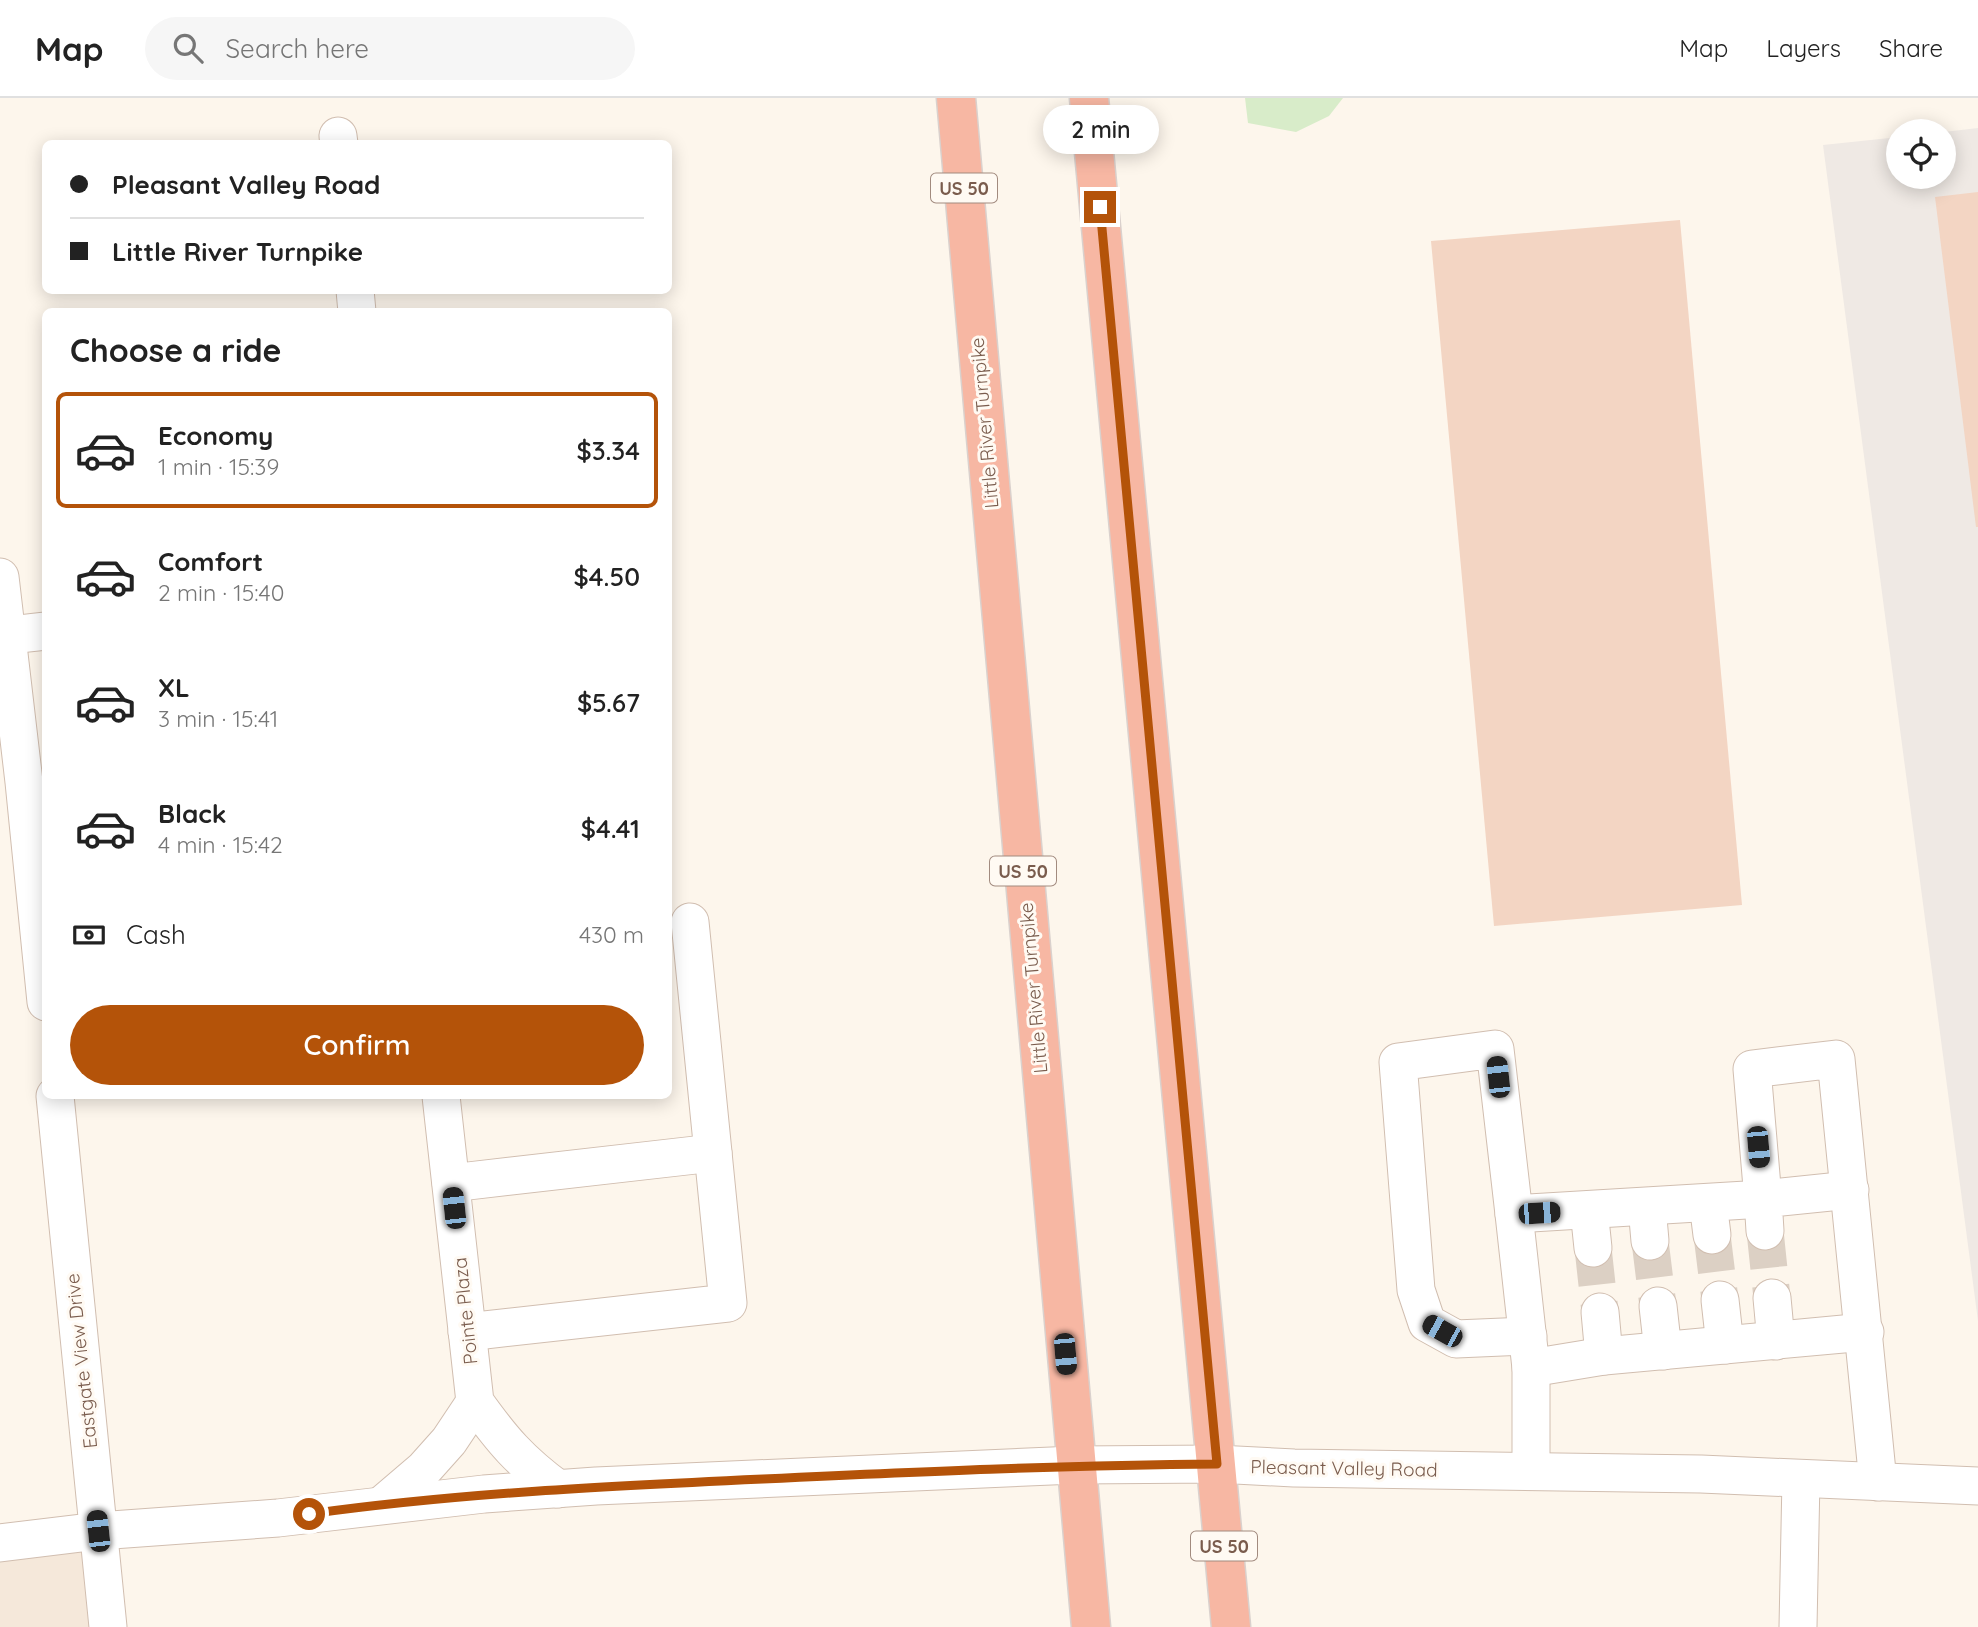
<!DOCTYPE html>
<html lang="en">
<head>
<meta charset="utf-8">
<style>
  body { margin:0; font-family:Quicksand,sans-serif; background:#f6f6f6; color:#222; height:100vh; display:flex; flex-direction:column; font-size:26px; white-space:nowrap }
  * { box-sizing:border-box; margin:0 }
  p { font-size:23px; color:#767676 }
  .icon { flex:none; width:38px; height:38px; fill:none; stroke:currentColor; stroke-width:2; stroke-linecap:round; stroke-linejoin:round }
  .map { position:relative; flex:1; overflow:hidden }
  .sheet { position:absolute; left:42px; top:210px; width:630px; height:791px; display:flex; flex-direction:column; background:#fff; border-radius:10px; box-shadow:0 4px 18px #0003 }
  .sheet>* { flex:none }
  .guide { position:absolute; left:42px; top:42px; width:630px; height:154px; border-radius:10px; box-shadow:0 4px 18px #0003; display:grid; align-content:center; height:154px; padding:0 28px; background:#fff }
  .tools { position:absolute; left:1886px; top:21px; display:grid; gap:14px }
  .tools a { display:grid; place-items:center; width:70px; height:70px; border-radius:50%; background:#fff; box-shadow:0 4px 18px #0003; font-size:35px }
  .end { position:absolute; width:32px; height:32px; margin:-16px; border:9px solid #b45309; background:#fff; box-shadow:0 0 0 4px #fff }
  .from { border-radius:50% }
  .bubble { position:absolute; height:49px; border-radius:24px; background:#fff; box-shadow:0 4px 18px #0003; font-size:23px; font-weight:600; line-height:49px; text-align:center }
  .car { position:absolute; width:21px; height:42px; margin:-21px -10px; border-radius:9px; box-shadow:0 0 5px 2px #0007; background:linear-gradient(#222 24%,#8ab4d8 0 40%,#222 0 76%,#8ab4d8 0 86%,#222 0) }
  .guide b { display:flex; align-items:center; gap:24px; height:66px; font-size:26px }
  .guide b+b { border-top:2px solid #e0e0e0 }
  .guide i { width:18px; height:18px; background:#222 }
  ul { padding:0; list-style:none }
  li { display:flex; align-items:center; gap:21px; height:116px; margin:0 14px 10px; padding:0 14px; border:4px solid transparent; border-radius:10px }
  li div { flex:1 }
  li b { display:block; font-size:26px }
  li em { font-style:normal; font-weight:600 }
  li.active { border-color:#b45309 }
  li>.icon { width:63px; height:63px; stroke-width:1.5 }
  h2 { padding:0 28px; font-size:32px; line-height:84px }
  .pay { display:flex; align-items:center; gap:18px; height:77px; padding:0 28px; font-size:26px }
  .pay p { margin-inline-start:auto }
  .action { display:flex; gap:14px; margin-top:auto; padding:14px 28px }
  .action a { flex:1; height:80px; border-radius:42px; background:#b45309; color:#fff; font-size:28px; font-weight:600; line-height:80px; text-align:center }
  header { display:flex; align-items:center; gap:42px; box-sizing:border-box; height:98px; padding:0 35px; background:#fff; border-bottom:2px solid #e0e0e0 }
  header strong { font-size:33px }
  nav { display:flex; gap:38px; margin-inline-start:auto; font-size:24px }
  .search { width:490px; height:63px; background:#f6f6f6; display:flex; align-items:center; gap:18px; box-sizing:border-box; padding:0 24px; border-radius:38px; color:#767676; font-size:26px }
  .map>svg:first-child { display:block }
</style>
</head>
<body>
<header>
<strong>Map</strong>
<div class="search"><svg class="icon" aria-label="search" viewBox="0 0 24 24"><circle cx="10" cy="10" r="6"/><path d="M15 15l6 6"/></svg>Search here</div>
<nav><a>Map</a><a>Layers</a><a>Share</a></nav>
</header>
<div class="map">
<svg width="1978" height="1529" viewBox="0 0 1978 1529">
  <rect width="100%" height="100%" fill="#fdf6ec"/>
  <!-- residential -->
  <polygon fill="#f5e8da" points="98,1433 114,1529 0,1529 0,1446"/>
  <!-- industrial -->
  <polygon fill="#efe9e4" points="1978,30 1978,1223 1823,47 1899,39 1899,79 1944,79 1944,34"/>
  <!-- green -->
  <polygon fill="#d8ecc9" points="1245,0 1343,0 1329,18 1296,34 1248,25"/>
  <!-- building -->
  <g fill="#f3d5c3">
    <polygon points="1978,94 1978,429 1976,429 1935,99"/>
    <polygon points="1680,122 1742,807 1494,828 1431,143"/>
  </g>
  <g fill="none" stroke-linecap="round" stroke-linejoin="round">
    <!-- minor-tunnel -->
    <g stroke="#dcd0c4" stroke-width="37" stroke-dasharray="37 18" stroke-linecap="butt">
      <polyline points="1765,1133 1772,1200"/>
      <polyline points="1712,1137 1720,1202"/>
      <polyline points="1650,1143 1658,1208"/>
      <polyline points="1593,1150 1600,1214"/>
    </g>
    <!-- minor casing -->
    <g stroke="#d1beb0" stroke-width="39">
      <g id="minor">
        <polyline points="338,38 339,46"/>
        <polyline points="355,192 357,214"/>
        <polyline points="0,479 24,684 46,904"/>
        <polyline points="0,538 46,533"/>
        <polyline points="55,998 108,1529"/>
        <path d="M441,998L475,1304C502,1342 520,1363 558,1391"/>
        <polyline points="451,1085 713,1055"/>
        <polyline points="1708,1105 1712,1137"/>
        <polyline points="1647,1109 1650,1143"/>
        <polyline points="1589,1112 1593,1150"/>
        <polyline points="1514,1116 1531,1270 1531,1373"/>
        <polyline points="1765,1133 1763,1101 1850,1092"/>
        <polyline points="1772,1200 1776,1243"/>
        <polyline points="1720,1202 1725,1247"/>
        <polyline points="1658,1208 1663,1253"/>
        <polyline points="1600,1214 1604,1258"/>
        <polyline points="467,1234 728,1205 690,824"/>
        <polyline points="1528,1238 1456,1241 1427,1225 1416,1192 1398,964 1495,951 1514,1116 1763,1101 1752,971 1836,961 1878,1384"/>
        <polyline points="1531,1270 1604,1258 1865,1234"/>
        <polyline points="383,1406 424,1371 449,1343 475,1304"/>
        <polyline points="0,1445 98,1433 278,1420 484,1396 596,1388 1075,1367 1217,1366 1294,1370 1701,1376 1978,1388"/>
        <polyline points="1798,1529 1801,1381"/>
      </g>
    </g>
    <!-- highway casing -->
    <g stroke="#dad1cd" stroke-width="41">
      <g id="highway">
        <polyline points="956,0 1091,1529"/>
        <polyline points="1089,0 1231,1529"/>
      </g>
    </g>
    <!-- minor -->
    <use href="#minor" stroke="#fff" stroke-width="37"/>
    <!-- highway -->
    <use href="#highway" stroke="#f7b7a3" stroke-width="38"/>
  </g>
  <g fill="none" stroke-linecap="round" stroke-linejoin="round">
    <!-- route -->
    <path stroke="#b45309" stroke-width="9" d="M309,1416C460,1395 611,1388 763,1381C914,1374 1066,1367 1217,1366L1100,109"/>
  </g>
  <g text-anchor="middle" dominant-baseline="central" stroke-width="6" stroke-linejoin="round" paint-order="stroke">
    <!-- shield labels -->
    <g fill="#fffaf3" stroke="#a28b7f" stroke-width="2">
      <rect x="931" y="75.5" width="66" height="29" rx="5"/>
      <rect x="990" y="758.5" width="66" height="29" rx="5"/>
      <rect x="1191" y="1433.5" width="66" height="29" rx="5"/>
    </g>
    <g font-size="18" font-weight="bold" fill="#7a5c4d">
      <text x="964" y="90">US 50</text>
      <text x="1023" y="773">US 50</text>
      <text x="1224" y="1448">US 50</text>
    </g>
    <!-- street labels -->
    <g font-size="19" fill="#7a5c4d" stroke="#fffaf3">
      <text transform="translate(984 325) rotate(-95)">Little River Turnpike</text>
      <text transform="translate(1033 890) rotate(-95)">Little River Turnpike</text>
      <text transform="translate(465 1213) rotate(-96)">Pointe Plaza</text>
      <text transform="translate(81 1263) rotate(-96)">Eastgate View Drive</text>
      <text transform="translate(1344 1370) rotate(1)">Pleasant Valley Road</text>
    </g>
  </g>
</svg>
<div class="tools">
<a><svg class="icon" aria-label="locate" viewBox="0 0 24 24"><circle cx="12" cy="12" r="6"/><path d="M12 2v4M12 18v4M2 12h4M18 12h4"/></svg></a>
</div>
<i class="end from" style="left:309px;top:1416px"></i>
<i class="end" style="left:1100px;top:109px"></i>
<div class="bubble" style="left:1043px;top:7px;width:116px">2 min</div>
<i class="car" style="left:1498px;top:979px;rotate:354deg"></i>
<i class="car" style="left:1758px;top:1049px;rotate:175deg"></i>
<i class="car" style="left:454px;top:1110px;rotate:354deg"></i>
<i class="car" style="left:1539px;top:1115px;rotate:86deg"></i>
<i class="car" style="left:1442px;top:1233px;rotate:299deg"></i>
<i class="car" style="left:1065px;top:1256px;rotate:175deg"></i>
<i class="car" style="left:98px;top:1433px;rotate:354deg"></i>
<div class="guide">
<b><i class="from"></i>Pleasant Valley Road</b>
<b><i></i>Little River Turnpike</b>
</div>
<section class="sheet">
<h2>Choose a ride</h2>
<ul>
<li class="active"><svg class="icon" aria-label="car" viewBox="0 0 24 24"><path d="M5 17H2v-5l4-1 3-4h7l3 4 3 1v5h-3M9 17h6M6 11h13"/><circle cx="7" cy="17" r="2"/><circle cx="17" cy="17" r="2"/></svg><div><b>Economy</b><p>1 min · 15:39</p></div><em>$3.34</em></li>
<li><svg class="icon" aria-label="car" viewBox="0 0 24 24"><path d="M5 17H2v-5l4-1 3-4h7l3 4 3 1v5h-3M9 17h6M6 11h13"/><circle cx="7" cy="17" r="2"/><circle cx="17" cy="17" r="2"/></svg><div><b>Comfort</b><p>2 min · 15:40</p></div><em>$4.50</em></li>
<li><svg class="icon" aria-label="car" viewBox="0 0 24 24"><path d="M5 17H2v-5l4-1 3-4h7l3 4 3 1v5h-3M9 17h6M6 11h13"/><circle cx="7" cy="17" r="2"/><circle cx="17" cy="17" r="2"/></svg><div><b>XL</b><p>3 min · 15:41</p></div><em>$5.67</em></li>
<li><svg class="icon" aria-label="car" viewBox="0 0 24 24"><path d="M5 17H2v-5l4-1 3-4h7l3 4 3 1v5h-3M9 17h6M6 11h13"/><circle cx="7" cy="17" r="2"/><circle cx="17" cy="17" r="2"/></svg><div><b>Black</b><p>4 min · 15:42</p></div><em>$4.41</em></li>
</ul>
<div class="pay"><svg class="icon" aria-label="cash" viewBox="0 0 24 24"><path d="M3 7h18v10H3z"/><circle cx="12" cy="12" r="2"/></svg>Cash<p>430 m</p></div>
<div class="action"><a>Confirm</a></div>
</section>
</div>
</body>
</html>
